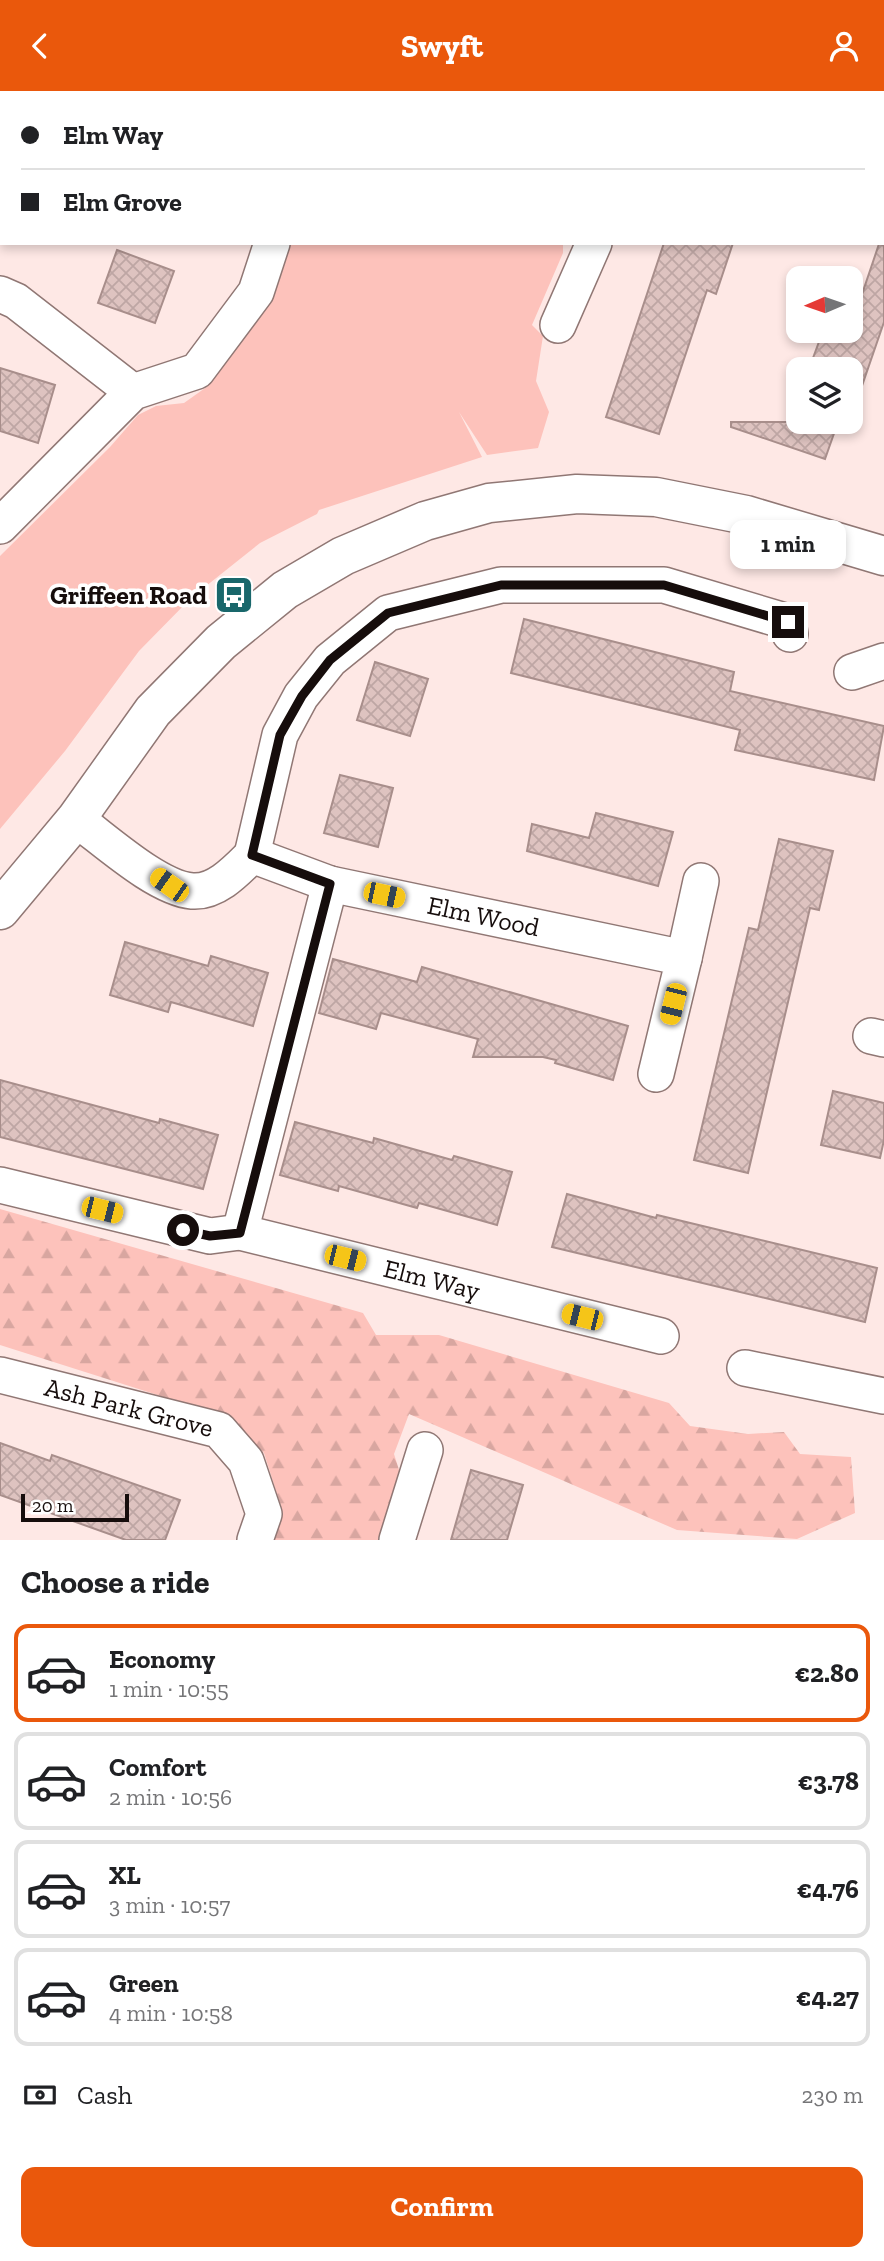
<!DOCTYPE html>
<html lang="en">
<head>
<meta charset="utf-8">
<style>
  body { margin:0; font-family:"Zilla Slab",serif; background:#f2f2f2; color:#202124; height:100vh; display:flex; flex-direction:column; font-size:26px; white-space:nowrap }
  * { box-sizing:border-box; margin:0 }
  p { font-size:23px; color:#757577 }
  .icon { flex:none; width:38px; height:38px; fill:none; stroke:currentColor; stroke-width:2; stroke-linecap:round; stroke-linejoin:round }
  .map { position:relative; height:1449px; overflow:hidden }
  .panel { display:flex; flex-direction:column; background:#fff; flex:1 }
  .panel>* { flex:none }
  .hud { position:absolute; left:0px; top:0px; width:886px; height:154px; box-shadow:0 4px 10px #0003; display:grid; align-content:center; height:154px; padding:0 21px; background:#fff }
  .needle { width:46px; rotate:268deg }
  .buttons { position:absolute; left:786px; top:175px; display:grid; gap:14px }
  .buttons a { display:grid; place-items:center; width:77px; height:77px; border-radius:14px; background:#fff; box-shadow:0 4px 10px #0003; font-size:35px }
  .scale { position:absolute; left:21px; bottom:18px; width:108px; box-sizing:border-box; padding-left:7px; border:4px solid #160d0c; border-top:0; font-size:19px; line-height:24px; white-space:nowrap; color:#160d0c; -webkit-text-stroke:5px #fff; paint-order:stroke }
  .end { position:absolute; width:32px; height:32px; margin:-16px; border:9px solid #160d0c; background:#fff; box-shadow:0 0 0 4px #fff }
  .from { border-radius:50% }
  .bubble { position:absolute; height:49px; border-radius:14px; background:#fff; box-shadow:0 4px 10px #0003; font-size:23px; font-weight:700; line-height:49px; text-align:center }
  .car { position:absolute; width:21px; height:42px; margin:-21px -10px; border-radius:9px; box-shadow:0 0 5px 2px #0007; background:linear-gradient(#f5c518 24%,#345 0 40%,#f5c518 0 76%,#345 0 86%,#f5c518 0) }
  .hud b { display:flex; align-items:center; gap:24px; height:66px; font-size:26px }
  .hud b+b { border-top:2px solid #e0e0e0 }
  .hud i { width:18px; height:18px; background:#202124 }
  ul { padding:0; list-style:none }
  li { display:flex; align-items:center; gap:21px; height:98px; margin:0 14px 10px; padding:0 7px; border:4px solid #e0e0e0; border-radius:14px }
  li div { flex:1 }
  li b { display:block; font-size:26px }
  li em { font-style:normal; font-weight:700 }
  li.current { border-color:#ea580c }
  li>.icon { width:63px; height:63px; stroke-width:1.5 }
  h2 { padding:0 21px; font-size:32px; line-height:84px }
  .pay { display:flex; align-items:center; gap:18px; height:77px; padding:0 21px; font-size:26px }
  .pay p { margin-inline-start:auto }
  .button { display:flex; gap:14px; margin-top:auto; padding:14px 21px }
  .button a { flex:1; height:80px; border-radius:14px; background:#ea580c; color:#fff; font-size:28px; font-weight:700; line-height:80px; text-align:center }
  header { display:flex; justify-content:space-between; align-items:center; height:91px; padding:0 21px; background:#ea580c; color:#fff; font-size:32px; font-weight:700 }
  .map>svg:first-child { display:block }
</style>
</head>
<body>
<header><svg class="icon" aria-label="back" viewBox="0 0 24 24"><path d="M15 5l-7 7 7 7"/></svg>Swyft<svg class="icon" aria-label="person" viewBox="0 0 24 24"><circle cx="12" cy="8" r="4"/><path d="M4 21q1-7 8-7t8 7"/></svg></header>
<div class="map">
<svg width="884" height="1449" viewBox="0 0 884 1449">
  <defs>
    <pattern id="forest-firs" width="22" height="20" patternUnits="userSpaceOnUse" patternTransform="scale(1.75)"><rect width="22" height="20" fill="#fdc2bb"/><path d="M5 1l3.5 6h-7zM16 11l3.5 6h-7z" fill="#d8a6a0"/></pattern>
    <pattern id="building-cross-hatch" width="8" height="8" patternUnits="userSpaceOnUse" patternTransform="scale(1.75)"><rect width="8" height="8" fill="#dec3c0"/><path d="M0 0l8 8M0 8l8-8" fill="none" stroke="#bea6a4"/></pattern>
  </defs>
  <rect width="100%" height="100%" fill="#fee8e5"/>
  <!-- green -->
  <g fill="#fdc2bb">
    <polygon points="340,0 644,0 340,2"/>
    <polygon points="279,152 563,152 563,162 532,234 543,245 536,290 549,321 538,357 487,364 459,321 482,366 319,419 317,423 260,452 191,507 139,560 65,660 0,738 0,465 110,356 138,324 156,315 184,312 208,295 232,260"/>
  </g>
  <!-- forest -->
  <polygon fill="url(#forest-firs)" points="0,1118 363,1222 376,1244 439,1244 669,1312 690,1335 748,1343 784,1341 800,1363 851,1366 855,1422 797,1448 677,1439 409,1323 394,1363 400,1382 378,1449 272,1449 282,1419 264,1362 230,1327 0,1254"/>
  <!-- building -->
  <g fill="url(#building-cross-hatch)" stroke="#a88e8b" stroke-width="2">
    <polygon points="664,152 733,152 716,203 707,199 659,343 606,326"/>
    <polygon points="879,153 884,154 884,231 855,315 850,314 850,278 813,267 823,240 850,240 850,216 857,218"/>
    <polygon points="117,159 174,180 155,232 98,212"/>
    <polygon points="0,277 55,294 38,352 0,340"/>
    <polygon points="731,331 838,331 825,368 731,336"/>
    <polygon points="524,528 734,581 730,600 884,635 874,689 735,659 740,639 511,582"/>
    <polygon points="375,571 428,588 410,645 357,629"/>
    <polygon points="340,684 393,697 378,756 324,742"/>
    <polygon points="596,722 673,741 658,795 527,760 532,733 589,747"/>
    <polygon points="779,748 833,760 819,819 810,817 748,1082 694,1069 749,837 758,839"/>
    <polygon points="125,851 208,875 211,865 268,882 253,935 171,911 168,921 110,904"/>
    <polygon points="333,868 417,891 422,876 628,935 613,989 555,972 556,969 543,966 473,966 478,948 381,922 376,938 319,922"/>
    <polygon points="0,989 159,1032 160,1028 218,1044 203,1098 0,1046"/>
    <polygon points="833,1000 884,1012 884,1049 880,1067 821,1054"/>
    <polygon points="295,1031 373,1052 374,1047 452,1069 454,1065 512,1081 497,1134 419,1112 417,1117 339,1095 338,1100 280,1084"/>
    <polygon points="567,1103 656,1127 657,1124 877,1177 865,1231 552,1156"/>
    <polygon points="0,1352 50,1370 52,1364 180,1409 165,1449 126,1449 0,1404"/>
    <polygon points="471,1379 523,1394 507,1449 451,1449"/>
  </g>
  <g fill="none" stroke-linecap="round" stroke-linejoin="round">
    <!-- minor casing -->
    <g stroke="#907774" stroke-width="38">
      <g id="minor">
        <polyline points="323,2 323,0"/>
        <polyline points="661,2 662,0"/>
        <polyline points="0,203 16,210 133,301"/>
        <polyline points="558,234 594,152"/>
        <polyline points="0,435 133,301 197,280 256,201 272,152"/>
        <polyline points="852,581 884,570"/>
        <path d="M76,728C105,749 157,797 192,800C216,802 237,779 252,764"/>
        <polyline points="252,764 280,644 301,605 330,569 388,522 501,494 664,494 788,531 790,543"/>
        <path id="s1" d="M252,764L330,793L684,867L656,983"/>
        <polyline points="684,867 701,790"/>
        <polyline points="871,945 884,948"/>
        <path id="s2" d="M0,1094L210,1145L240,1141L661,1245"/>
        <polyline points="240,1141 330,793"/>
        <polyline points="745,1277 884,1305"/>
        <path id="s3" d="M0,1284L219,1339L246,1370L264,1423L255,1449"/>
        <polyline points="397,1449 425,1359"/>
      </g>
    </g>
    <!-- tertiary casing -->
    <g stroke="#907774" stroke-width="41">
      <polyline id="tertiary" points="0,819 76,728 153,620 221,551 285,499 343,465 425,430 489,412 577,403 656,406 746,424 884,465"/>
    </g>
    <!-- minor -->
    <use href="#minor" stroke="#fff" stroke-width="35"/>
    <!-- tertiary -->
    <use href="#tertiary" stroke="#fff" stroke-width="38"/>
  </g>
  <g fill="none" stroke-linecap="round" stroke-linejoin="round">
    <!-- route -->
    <polyline stroke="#160d0c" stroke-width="9" points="183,1139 210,1145 240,1142 330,793 252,764 280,644 302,605 330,569 388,522 501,494 664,494 788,531"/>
  </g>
  <!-- icons -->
  <defs>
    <g id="bus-square" transform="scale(2.0125)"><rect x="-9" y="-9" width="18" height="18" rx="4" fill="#19676b" stroke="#fff"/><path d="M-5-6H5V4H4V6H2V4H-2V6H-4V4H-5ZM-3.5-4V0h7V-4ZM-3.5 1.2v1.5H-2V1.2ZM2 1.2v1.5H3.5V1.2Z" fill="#fff"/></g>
  </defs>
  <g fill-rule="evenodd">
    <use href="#bus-square" x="234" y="504"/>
  </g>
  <g text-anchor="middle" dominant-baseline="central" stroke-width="7" stroke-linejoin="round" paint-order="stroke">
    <!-- poi labels -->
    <g font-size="26" font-weight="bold" fill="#160d0c" stroke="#fff" text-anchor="end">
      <text x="207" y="504">Griffeen Road</text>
    </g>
    <!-- street labels -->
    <g font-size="26" fill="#160d0c" stroke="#fff">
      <text stroke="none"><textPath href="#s1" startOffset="240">Elm Wood</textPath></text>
      <text stroke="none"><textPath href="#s2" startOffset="444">Elm Way</textPath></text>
      <text stroke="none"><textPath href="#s3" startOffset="133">Ash Park Grove</textPath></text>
    </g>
  </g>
</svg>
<div class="buttons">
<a><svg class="needle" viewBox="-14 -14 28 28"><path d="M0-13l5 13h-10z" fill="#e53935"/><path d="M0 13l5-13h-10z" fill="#757577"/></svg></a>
<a><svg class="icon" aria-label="layers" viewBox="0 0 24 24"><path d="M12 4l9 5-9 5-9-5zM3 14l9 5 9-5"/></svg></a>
</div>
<div class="scale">20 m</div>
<i class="end from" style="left:183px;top:1139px"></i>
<i class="end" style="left:788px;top:531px"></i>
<div class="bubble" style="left:730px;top:429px;width:116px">1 min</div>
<i class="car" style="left:169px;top:794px;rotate:305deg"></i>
<i class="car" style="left:384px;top:804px;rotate:102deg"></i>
<i class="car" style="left:673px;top:913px;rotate:194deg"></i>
<i class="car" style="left:102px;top:1119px;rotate:104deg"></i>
<i class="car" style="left:345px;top:1167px;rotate:104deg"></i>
<i class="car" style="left:582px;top:1226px;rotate:284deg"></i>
<div class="hud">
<b><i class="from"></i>Elm Way</b>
<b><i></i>Elm Grove</b>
</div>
</div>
<section class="panel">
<h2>Choose a ride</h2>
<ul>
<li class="current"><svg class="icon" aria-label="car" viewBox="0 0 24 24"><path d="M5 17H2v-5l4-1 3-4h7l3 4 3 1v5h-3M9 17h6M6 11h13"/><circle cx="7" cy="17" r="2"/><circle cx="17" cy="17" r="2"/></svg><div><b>Economy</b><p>1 min · 10:55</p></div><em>€2.80</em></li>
<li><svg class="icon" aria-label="car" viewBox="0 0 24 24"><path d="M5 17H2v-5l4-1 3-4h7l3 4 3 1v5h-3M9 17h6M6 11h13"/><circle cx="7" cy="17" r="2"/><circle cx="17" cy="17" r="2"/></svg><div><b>Comfort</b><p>2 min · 10:56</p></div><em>€3.78</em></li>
<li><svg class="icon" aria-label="car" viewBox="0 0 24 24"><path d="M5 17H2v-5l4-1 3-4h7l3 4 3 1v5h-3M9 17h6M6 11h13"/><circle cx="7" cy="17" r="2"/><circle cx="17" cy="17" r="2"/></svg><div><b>XL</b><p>3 min · 10:57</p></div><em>€4.76</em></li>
<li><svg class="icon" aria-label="car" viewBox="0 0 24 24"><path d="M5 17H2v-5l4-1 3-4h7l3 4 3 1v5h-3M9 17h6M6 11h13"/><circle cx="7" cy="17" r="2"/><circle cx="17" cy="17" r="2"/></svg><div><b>Green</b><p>4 min · 10:58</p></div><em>€4.27</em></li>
</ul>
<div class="pay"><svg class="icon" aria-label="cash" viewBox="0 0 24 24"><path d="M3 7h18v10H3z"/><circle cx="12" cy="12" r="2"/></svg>Cash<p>230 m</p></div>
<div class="button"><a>Confirm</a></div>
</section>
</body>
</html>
